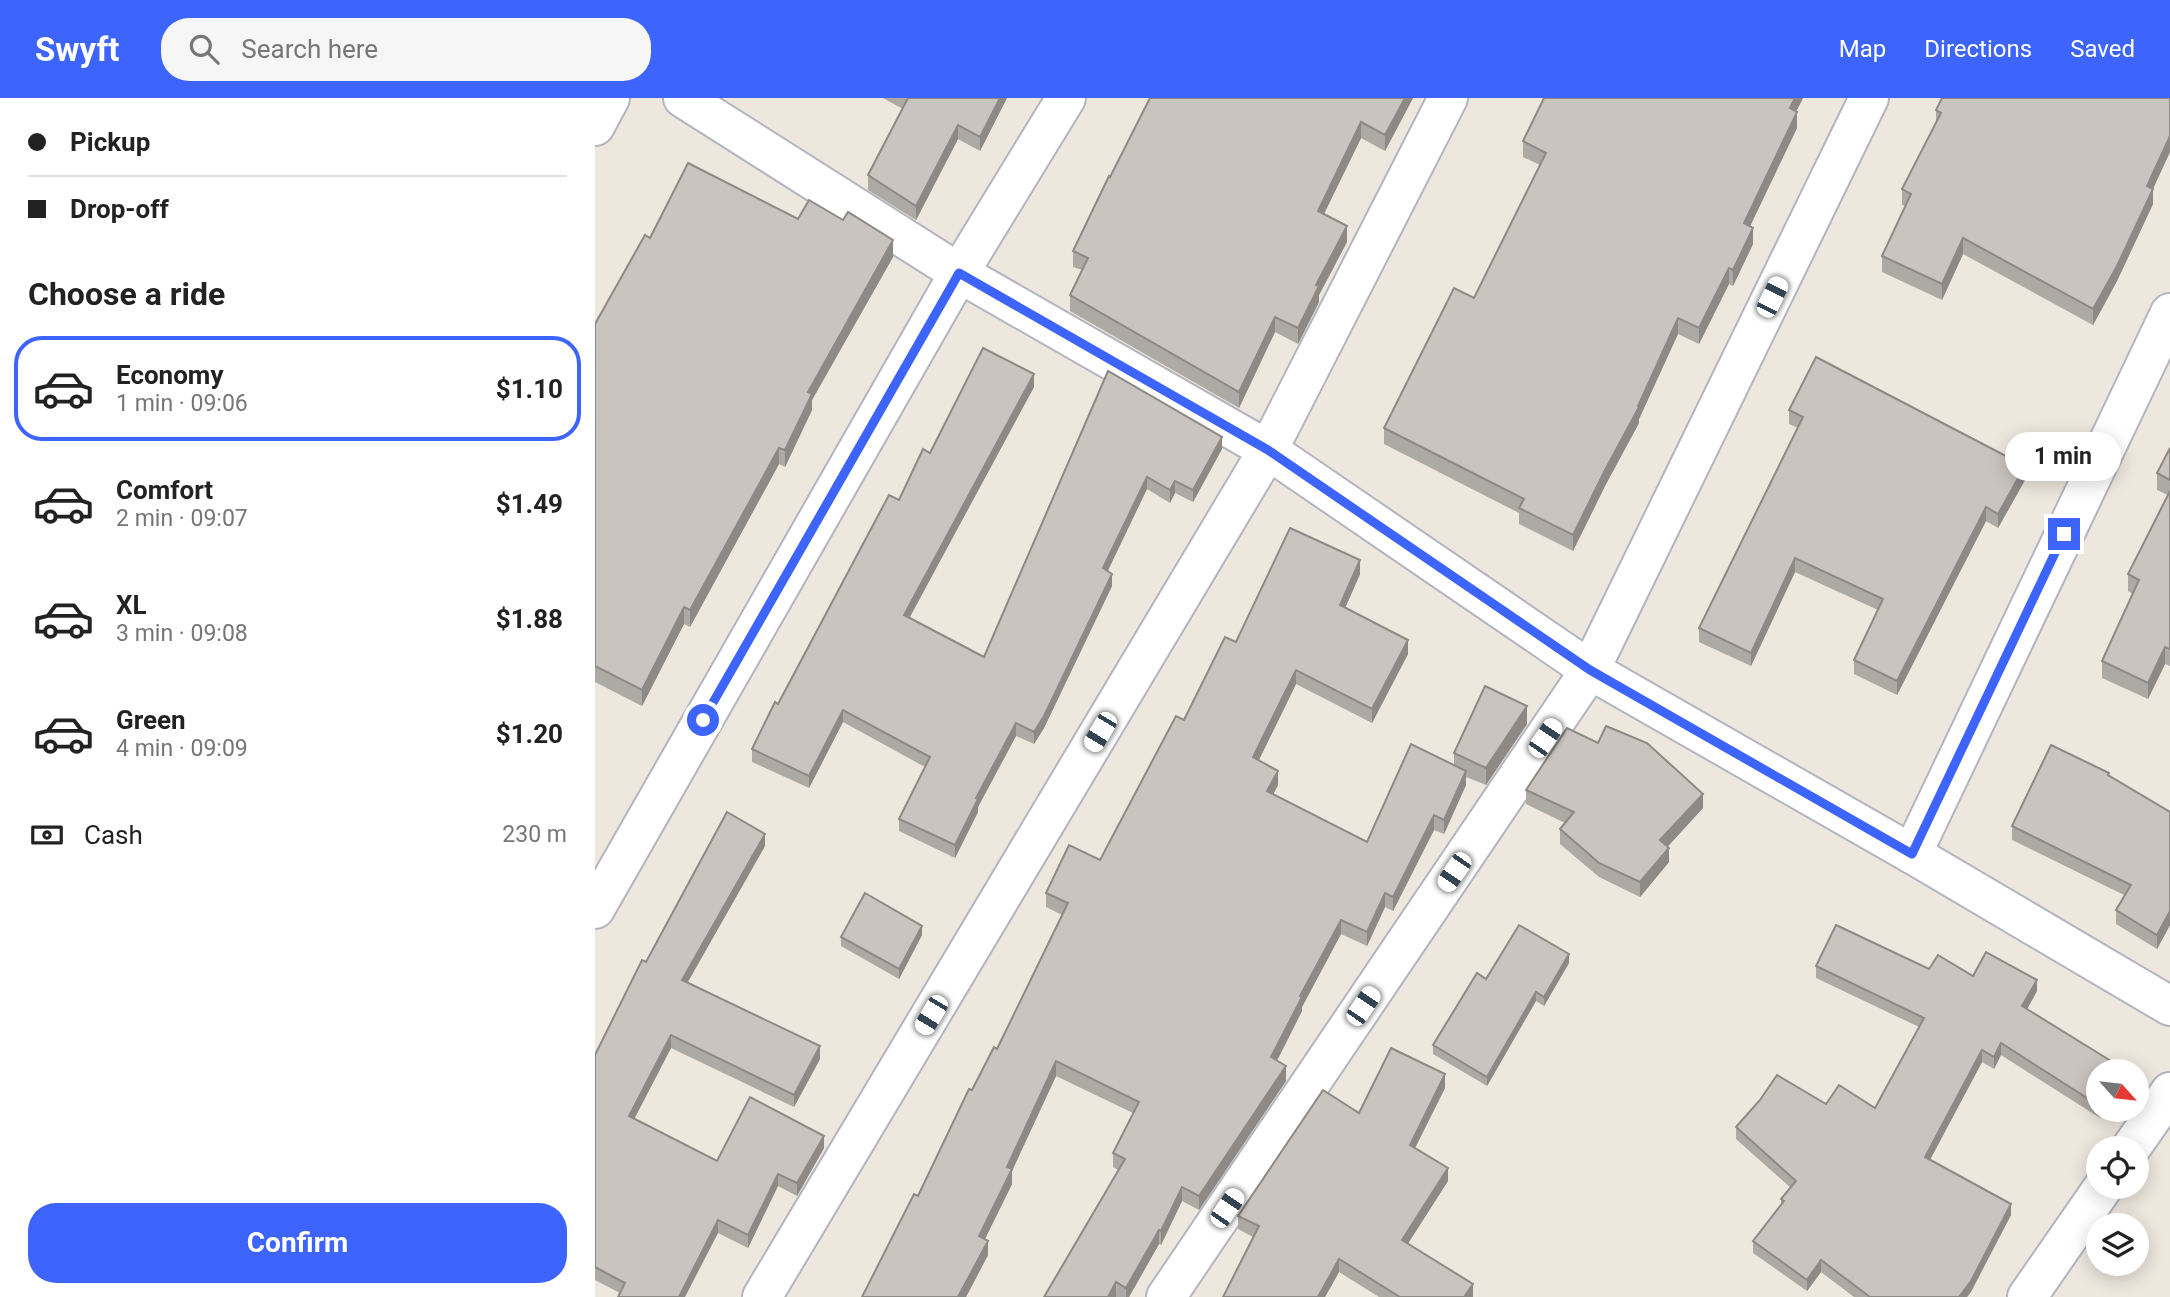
<!DOCTYPE html>
<html lang="en">
<head>
<meta charset="utf-8">
<style>
  body { margin:0; font-family:Roboto,sans-serif; background:#f6f6f6; color:#222; height:100vh; display:flex; flex-direction:column; font-size:26px; white-space:nowrap }
  * { box-sizing:border-box; margin:0 }
  p { font-size:23px; color:#767676 }
  .icon { flex:none; width:38px; height:38px; fill:none; stroke:currentColor; stroke-width:2; stroke-linecap:round; stroke-linejoin:round }
  .map { position:relative; flex:1; overflow:hidden }
  .side { display:flex; flex-direction:column; background:#fff; width:595px }
  .side>* { flex:none }
  .top-card { display:grid; align-content:center; height:154px; padding:0 28px; background:#fff }
  .needle { width:46px; rotate:117deg }
  .controls { position:absolute; left:1491px; top:961px; display:grid; gap:14px }
  .controls a { display:grid; place-items:center; width:63px; height:63px; border-radius:50%; background:#fff; box-shadow:0 4px 18px #0003; font-size:35px }
  .end { position:absolute; width:32px; height:32px; margin:-16px; border:9px solid #3d64fc; background:#fff; box-shadow:0 0 0 4px #fff }
  .from { border-radius:50% }
  .bubble { position:absolute; height:49px; border-radius:24px; background:#fff; box-shadow:0 4px 18px #0003; font-size:23px; font-weight:700; line-height:49px; text-align:center }
  .car { position:absolute; width:21px; height:42px; margin:-21px -10px; border-radius:9px; box-shadow:0 0 5px 2px #0007; background:linear-gradient(#fff 24%,#345 0 40%,#fff 0 76%,#345 0 86%,#fff 0) }
  .top-card b { display:flex; align-items:center; gap:24px; height:66px; font-size:26px }
  .top-card b+b { border-top:2px solid #e0e0e0 }
  .top-card i { width:18px; height:18px; background:#222 }
  ul { padding:0; list-style:none }
  li { display:flex; align-items:center; gap:21px; height:105px; margin:0 14px 10px; padding:0 14px; border:4px solid transparent; border-radius:28px }
  li div { flex:1 }
  li b { display:block; font-size:26px }
  li em { font-style:normal; font-weight:700 }
  li.selected { border-color:#3d64fc }
  li>.icon { width:63px; height:63px; stroke-width:1.5 }
  h2 { padding:0 28px; font-size:32px; line-height:84px }
  .pay { display:flex; align-items:center; gap:18px; height:77px; padding:0 28px; font-size:26px }
  .pay p { margin-inline-start:auto }
  .primary-button { display:flex; gap:14px; margin-top:auto; padding:14px 28px }
  .primary-button a { flex:1; height:80px; border-radius:28px; background:#3d64fc; color:#fff; font-size:28px; font-weight:700; line-height:80px; text-align:center }
  header { display:flex; align-items:center; gap:42px; box-sizing:border-box; height:98px; padding:0 35px; background:#3d64fc; color:#fff }
  header strong { font-size:33px }
  nav { display:flex; gap:38px; margin-inline-start:auto; font-size:24px }
  .search { width:490px; height:63px; background:#f6f6f6; display:flex; align-items:center; gap:18px; box-sizing:border-box; padding:0 24px; border-radius:28px; color:#767676; font-size:26px }
  main { display:flex; flex:1; min-height:0 }
  .map>svg:first-child { display:block }
</style>
</head>
<body>
<header>
<strong>Swyft</strong>
<div class="search"><svg class="icon" aria-label="search" viewBox="0 0 24 24"><circle cx="10" cy="10" r="6"/><path d="M15 15l6 6"/></svg>Search here</div>
<nav><a>Map</a><a>Directions</a><a>Saved</a></nav>
</header>
<main>
<section class="side">
<div class="top-card">
<b><i class="from"></i>Pickup</b>
<b><i></i>Drop-off</b>
</div>
<h2>Choose a ride</h2>
<ul>
<li class="selected"><svg class="icon" aria-label="car" viewBox="0 0 24 24"><path d="M5 17H2v-5l4-1 3-4h7l3 4 3 1v5h-3M9 17h6M6 11h13"/><circle cx="7" cy="17" r="2"/><circle cx="17" cy="17" r="2"/></svg><div><b>Economy</b><p>1 min · 09:06</p></div><em>$1.10</em></li>
<li><svg class="icon" aria-label="car" viewBox="0 0 24 24"><path d="M5 17H2v-5l4-1 3-4h7l3 4 3 1v5h-3M9 17h6M6 11h13"/><circle cx="7" cy="17" r="2"/><circle cx="17" cy="17" r="2"/></svg><div><b>Comfort</b><p>2 min · 09:07</p></div><em>$1.49</em></li>
<li><svg class="icon" aria-label="car" viewBox="0 0 24 24"><path d="M5 17H2v-5l4-1 3-4h7l3 4 3 1v5h-3M9 17h6M6 11h13"/><circle cx="7" cy="17" r="2"/><circle cx="17" cy="17" r="2"/></svg><div><b>XL</b><p>3 min · 09:08</p></div><em>$1.88</em></li>
<li><svg class="icon" aria-label="car" viewBox="0 0 24 24"><path d="M5 17H2v-5l4-1 3-4h7l3 4 3 1v5h-3M9 17h6M6 11h13"/><circle cx="7" cy="17" r="2"/><circle cx="17" cy="17" r="2"/></svg><div><b>Green</b><p>4 min · 09:09</p></div><em>$1.20</em></li>
</ul>
<div class="pay"><svg class="icon" aria-label="cash" viewBox="0 0 24 24"><path d="M3 7h18v10H3z"/><circle cx="12" cy="12" r="2"/></svg>Cash<p>230 m</p></div>
<div class="primary-button"><a>Confirm</a></div>
</section>
<div class="map">
<svg width="1575" height="1199" viewBox="0 0 1575 1199">
  <rect width="100%" height="100%" fill="#eee7de"/>
  <g fill="none" stroke-linecap="round" stroke-linejoin="round">
    <!-- minor casing -->
    <g stroke="#b2b5c0" stroke-width="42">
      <g id="minor">
        <polyline points="88,0 364,175 673,352 995,572 1317,756 1575,215"/>
        <polyline points="0,28 15,0"/>
        <polyline points="1317,756 1575,908"/>
        <polyline points="0,811 364,175 471,0"/>
        <polyline points="1536,1050 1575,994"/>
        <polyline points="167,1199 673,352 853,0"/>
        <polyline points="571,1199 995,572 1274,0"/>
        <polyline points="1432,1199 1509,1088"/>
      </g>
    </g>
    <!-- minor -->
    <use href="#minor" stroke="#fff" stroke-width="38"/>
  </g>
  <!-- wall -->
  <g fill="#ada9a3">
    <polygon points="288,0 412,0 385,53 363,41 321,122 273,92 273,77 308,11"/>
    <polygon points="818,0 790,53 766,40 729,116 752,144 724,197 724,204 703,246 680,234 644,310 475,213 475,197 487,172 478,169 478,153 515,79"/>
    <polygon points="949,0 1208,0 1201,13 1202,30 1155,128 1158,146 1138,188 1134,186 1104,246 1083,236 1044,321 1044,325 1010,388 978,453 924,426 924,415 789,346 789,330 879,200 945,67 928,59 928,43"/>
    <polygon points="1575,0 1575,54 1558,90 1558,106 1522,183 1498,227 1368,156 1347,202 1287,174 1287,158 1311,108 1307,107 1307,91 1341,24 1341,12"/>
    <polygon points="203,121 298,159 217,302 217,312 190,369 184,366 95,529 89,526 47,608 0,584 0,226"/>
    <polygon points="513,273 627,351 598,404 580,395 575,405 552,391 512,473 517,488 449,630 439,646 421,638 383,709 383,714 360,760 304,733 304,721 330,669 248,624 214,690 157,664 157,651 304,402 335,355 439,289 314,520 389,559"/>
    <polygon points="1194,312 1430,382 1403,430 1391,423 1302,597 1259,576 1259,562 1283,512 1200,474 1156,568 1104,544 1104,530 1203,330 1194,326"/>
    <polygon points="1575,350 1575,568 1570,566 1553,601 1507,580 1507,563 1538,496 1533,493 1533,476 1573,397 1562,392 1562,375"/>
    <polygon points="765,476 750,510 813,556 777,625 701,586 664,662 683,687 678,696 772,744 859,667 859,655 932,626 891,687 871,679 871,687 849,736 839,732 798,813 790,809 772,848 746,836 707,909 707,913 682,963 691,983 604,1112 587,1103 566,1147 564,1146 534,1199 521,1199 523,1072 518,1069 518,1055 538,1015 461,978 417,1073 417,1086 390,1141 393,1157 371,1199 267,1199 323,1098 377,992 402,951 467,817 451,809 451,795 505,762 589,622 641,544"/>
    <polygon points="1514,678 1575,714 1575,827 1562,851 1521,826 1521,812 1529,797 1417,742 1417,728"/>
    <polygon points="931,692 1108,710 1073,748 1074,764 1045,799 1004,779 965,746 965,731 970,725 931,706"/>
    <polygon points="170,748 93,884 225,961 199,1009 76,950 39,1021 122,1063 229,1050 202,1098 183,1088 153,1150 123,1135 25,1195 0,1182 0,957 51,864"/>
    <polygon points="327,837 304,881 246,848 246,839"/>
    <polygon points="974,865 949,908 941,903 892,988 838,956 838,947"/>
    <polygon points="1221,868 1334,871 1378,878 1442,893 1432,911 1529,973 1503,973 1503,1012 1510,1012 1505,1020 1406,957 1399,971 1387,964 1335,1062 1416,1117 1372,1199 1259,1199 1226,1174 1212,1193 1158,1155 1158,1143 1186,1106 1186,1101 1196,1090 1141,1041 1141,1029 1165,1002 1231,1006 1280,1010 1324,929 1221,880"/>
    <polygon points="850,990 820,1050 853,1083 813,1145 878,1199 784,1199 744,1174 730,1199 628,1199 658,1139 643,1131 643,1118 764,1015"/>
  </g>
  <!-- shaded-wall -->
  <g fill="#8d8985">
    <polygon points="405,0 412,0 385,53 385,39"/>
    <polygon points="810,0 818,0 790,53 790,37"/>
    <polygon points="1200,0 1208,0 1195,26 1195,10"/>
    <polygon points="1202,14 1202,30 1149,141 1149,125"/>
    <polygon points="766,24 766,40 723,128 723,113"/>
    <polygon points="363,27 363,41 321,122 321,108"/>
    <polygon points="1575,38 1575,54 1552,104 1552,88"/>
    <polygon points="1558,91 1558,106 1522,183 1498,227 1498,211"/>
    <polygon points="752,128 752,144 724,197 724,204 703,246 703,230 721,187"/>
    <polygon points="1158,130 1158,146 1138,188 1138,172"/>
    <polygon points="1368,140 1368,156 1347,202 1347,186"/>
    <polygon points="298,142 298,159 217,302 217,312 190,369 190,352 213,294"/>
    <polygon points="1134,170 1134,186 1104,246 1104,230"/>
    <polygon points="680,219 680,234 644,310 644,294"/>
    <polygon points="1083,220 1083,236 1044,321 1044,325 1010,388 978,453 978,437 1043,308"/>
    <polygon points="439,276 439,289 309,530 309,517"/>
    <polygon points="627,339 627,351 598,404 598,392"/>
    <polygon points="184,350 184,366 95,529 95,512"/>
    <polygon points="1430,368 1430,382 1403,430 1403,416"/>
    <polygon points="552,379 552,391 508,483 508,470"/>
    <polygon points="580,383 580,395 575,405 575,392"/>
    <polygon points="1391,409 1391,423 1302,597 1302,583"/>
    <polygon points="1200,460 1200,474 1156,568 1156,555"/>
    <polygon points="765,462 765,476 745,522 745,507"/>
    <polygon points="517,476 517,488 449,630 439,646 439,634"/>
    <polygon points="89,509 89,526 47,608 47,592"/>
    <polygon points="813,542 813,556 777,625 777,611"/>
    <polygon points="1570,549 1570,566 1553,601 1553,585"/>
    <polygon points="701,572 701,586 658,674 658,659"/>
    <polygon points="932,608 932,626 891,687 891,670"/>
    <polygon points="248,612 248,624 214,690 214,678"/>
    <polygon points="421,625 421,638 383,709 383,714 360,760 360,747 381,700"/>
    <polygon points="683,673 683,687 672,708 672,693"/>
    <polygon points="871,673 871,687 849,736 849,722"/>
    <polygon points="1108,696 1108,710 1065,757 1065,742"/>
    <polygon points="839,717 839,732 798,813 798,799"/>
    <polygon points="170,736 170,748 87,894 87,882"/>
    <polygon points="1074,750 1074,764 1045,799 1045,784"/>
    <polygon points="790,795 790,809 772,848 772,834"/>
    <polygon points="1575,813 1575,827 1562,851 1562,837"/>
    <polygon points="746,822 746,836 707,909 707,913 676,974 676,959 705,898"/>
    <polygon points="327,828 327,837 304,881 304,871"/>
    <polygon points="974,856 974,865 949,908 949,899"/>
    <polygon points="1442,882 1442,893 1427,920 1427,908"/>
    <polygon points="941,894 941,903 892,988 892,979"/>
    <polygon points="76,937 76,950 34,1031 34,1018"/>
    <polygon points="1406,945 1406,957 1399,971 1399,959"/>
    <polygon points="225,948 225,961 199,1009 199,997"/>
    <polygon points="1387,952 1387,964 1330,1071 1330,1059"/>
    <polygon points="461,963 461,978 417,1073 417,1086 384,1153 384,1138 412,1069"/>
    <polygon points="691,968 691,983 604,1112 604,1098"/>
    <polygon points="850,976 850,990 815,1060 815,1047"/>
    <polygon points="1505,1012 1510,1012 1505,1020"/>
    <polygon points="229,1038 229,1050 202,1098 202,1085"/>
    <polygon points="853,1070 853,1083 807,1155 807,1142"/>
    <polygon points="183,1076 183,1088 153,1150 153,1137"/>
    <polygon points="587,1089 587,1103 566,1147 566,1133"/>
    <polygon points="1416,1106 1416,1117 1376,1194 1372,1199 1364,1199"/>
    <polygon points="123,1122 123,1135 90,1199 84,1199"/>
    <polygon points="564,1132 564,1146 534,1199 531,1199 531,1190"/>
    <polygon points="393,1143 393,1157 371,1199 363,1199"/>
    <polygon points="744,1161 744,1174 730,1199 723,1199"/>
    <polygon points="1226,1162 1226,1174 1212,1193 1212,1182"/>
    <polygon points="521,1184 521,1199 513,1199"/>
    <polygon points="878,1186 878,1199 869,1199"/>
  </g>
  <!-- building -->
  <g fill="#c9c4be" stroke="#8d8985" stroke-width="2">
    <polygon points="313,0 405,0 385,39 363,27 321,108 273,77"/>
    <polygon points="555,0 810,0 790,37 766,24 723,113 752,128 721,187 724,188 703,230 680,219 644,294 475,197 493,160 478,153 514,78 515,79"/>
    <polygon points="949,0 1200,0 1195,10 1202,14 1149,125 1158,130 1138,172 1134,170 1104,230 1083,220 1043,308 1044,309 1010,372 978,437 924,410 929,401 789,330 859,190 879,200 951,55 928,43"/>
    <polygon points="1347,0 1575,0 1575,38 1552,88 1558,91 1522,168 1498,211 1368,140 1347,186 1287,158 1316,96 1307,91 1346,15 1341,12"/>
    <polygon points="93,65 203,121 214,102 248,122 253,114 298,142 213,294 217,296 190,352 184,350 95,512 89,509 47,592 0,568 0,226 50,137 55,140"/>
    <polygon points="388,250 439,276 309,517 389,559 513,273 627,339 598,392 580,383 575,392 552,379 508,470 517,476 449,618 439,634 421,625 381,700 383,701 360,747 304,721 335,659 248,612 214,678 157,651 180,604 183,606 294,397 304,402 328,351 335,355"/>
    <polygon points="1221,259 1430,368 1403,416 1391,409 1302,583 1259,562 1288,501 1200,460 1156,555 1104,530 1208,319 1194,312"/>
    <polygon points="1575,350 1575,382 1562,375"/>
    <polygon points="1575,393 1575,551 1570,549 1553,585 1507,563 1544,482 1533,476"/>
    <polygon points="695,430 765,462 745,507 813,542 777,611 701,572 658,659 683,673 672,693 772,744 816,646 871,673 849,722 839,717 798,799 790,795 772,834 746,822 705,898 707,899 676,959 691,968 604,1098 587,1089 566,1133 564,1132 531,1190 521,1184 513,1199 449,1199 530,1061 518,1055 544,1004 461,963 412,1069 417,1071 384,1138 393,1143 363,1199 267,1199 319,1096 323,1098 374,991 377,992 399,949 402,951 473,805 451,795 474,747 505,762 581,618 589,622 630,539 641,544"/>
    <polygon points="890,588 932,608 891,670 859,655"/>
    <polygon points="1011,628 1052,645 1108,696 1065,742 1074,750 1045,784 1004,765 965,731 979,714 931,692 972,630 1003,645"/>
    <polygon points="1456,647 1514,675 1513,677 1575,714 1575,813 1562,837 1521,812 1536,787 1417,728"/>
    <polygon points="132,714 170,736 87,882 225,948 199,997 76,937 34,1018 122,1063 155,999 229,1038 202,1085 183,1076 153,1137 123,1122 84,1199 23,1199 30,1185 0,1169 0,957 47,862 51,864"/>
    <polygon points="270,795 327,828 304,871 246,839"/>
    <polygon points="924,827 974,856 949,899 941,894 892,979 838,947 882,875 891,881"/>
    <polygon points="1241,827 1334,871 1343,857 1378,878 1391,854 1442,882 1427,908 1529,971 1528,973 1503,973 1503,1007 1406,945 1399,959 1387,952 1330,1059 1416,1106 1376,1183 1364,1199 1275,1199 1226,1162 1212,1182 1158,1143 1189,1103 1186,1101 1201,1083 1141,1029 1165,1002 1182,977 1231,1006 1244,987 1280,1010 1329,920 1221,868"/>
    <polygon points="796,950 850,976 815,1047 853,1070 807,1142 878,1186 869,1199 805,1199 744,1161 723,1199 628,1199 664,1128 643,1118 728,992 764,1015"/>
  </g>
  <g fill="none" stroke-linecap="round" stroke-linejoin="round">
    <!-- route -->
    <polyline stroke="#3d64fc" stroke-width="9" points="108,622 364,175 673,352 995,572 1317,756 1469,436"/>
  </g>
</svg>
<div class="controls">
<a><svg class="needle" viewBox="-14 -14 28 28"><path d="M0-13l5 13h-10z" fill="#e53935"/><path d="M0 13l5-13h-10z" fill="#767676"/></svg></a>
<a><svg class="icon" aria-label="locate" viewBox="0 0 24 24"><circle cx="12" cy="12" r="6"/><path d="M12 2v4M12 18v4M2 12h4M18 12h4"/></svg></a>
<a><svg class="icon" aria-label="layers" viewBox="0 0 24 24"><path d="M12 4l9 5-9 5-9-5zM3 14l9 5 9-5"/></svg></a>
</div>
<i class="end from" style="left:108px;top:622px"></i>
<i class="end" style="left:1469px;top:436px"></i>
<div class="bubble" style="left:1410px;top:334px;width:116px">1 min</div>
<i class="car" style="left:1177px;top:199px;rotate:26deg"></i>
<i class="car" style="left:505px;top:634px;rotate:211deg"></i>
<i class="car" style="left:950px;top:640px;rotate:34deg"></i>
<i class="car" style="left:859px;top:774px;rotate:214deg"></i>
<i class="car" style="left:768px;top:908px;rotate:34deg"></i>
<i class="car" style="left:336px;top:917px;rotate:211deg"></i>
<i class="car" style="left:632px;top:1110px;rotate:34deg"></i>
</div>
</main>
</body>
</html>
